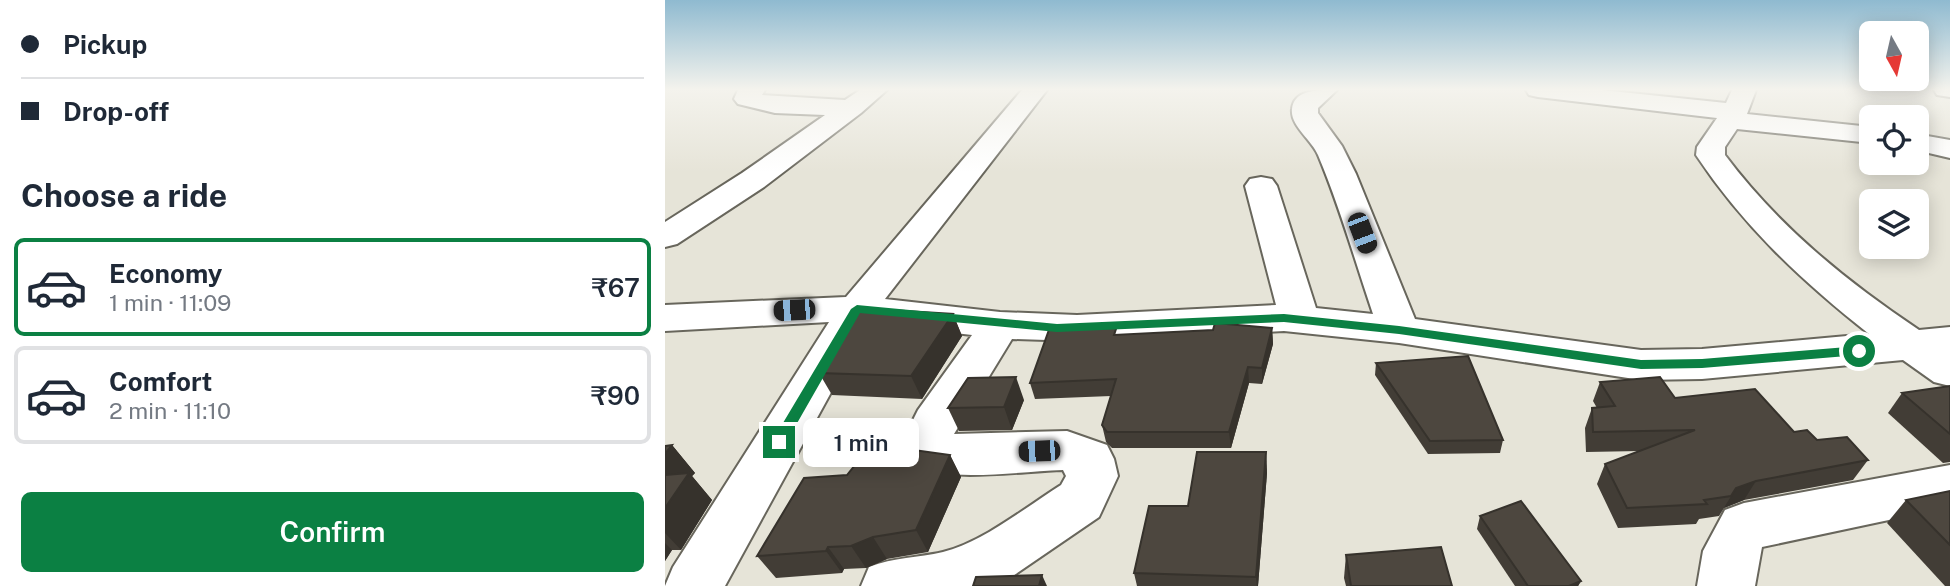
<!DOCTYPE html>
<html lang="en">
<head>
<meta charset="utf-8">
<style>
  body { margin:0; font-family:"Public Sans",sans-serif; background:#f2f2f3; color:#1f2937; height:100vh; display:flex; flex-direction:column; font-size:26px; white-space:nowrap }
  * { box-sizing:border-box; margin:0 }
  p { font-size:23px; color:#747a83 }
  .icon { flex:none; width:38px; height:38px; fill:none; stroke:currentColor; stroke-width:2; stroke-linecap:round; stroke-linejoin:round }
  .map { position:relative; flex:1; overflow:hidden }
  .side { display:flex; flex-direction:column; background:#fff; width:665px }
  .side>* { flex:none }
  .guide { display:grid; align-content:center; height:154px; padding:0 21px; background:#fff }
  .needle { width:46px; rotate:172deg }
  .buttons { position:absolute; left:1194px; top:21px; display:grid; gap:14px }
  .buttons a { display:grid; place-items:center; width:70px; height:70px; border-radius:10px; background:#fff; box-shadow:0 4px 18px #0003; font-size:35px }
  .end { position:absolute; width:32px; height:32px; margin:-16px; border:9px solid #0b8043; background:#fff; box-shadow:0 0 0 4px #fff }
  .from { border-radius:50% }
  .bubble { position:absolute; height:49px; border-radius:10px; background:#fff; box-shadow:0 4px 18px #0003; font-size:23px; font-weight:600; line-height:49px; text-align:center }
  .car { position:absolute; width:21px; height:42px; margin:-21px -10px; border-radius:9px; box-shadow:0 0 5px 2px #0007; background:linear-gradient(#222 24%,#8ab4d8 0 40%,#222 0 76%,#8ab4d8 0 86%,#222 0) }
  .guide b { display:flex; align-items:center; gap:24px; height:66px; font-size:26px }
  .guide b+b { border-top:2px solid #e0e1e3 }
  .guide i { width:18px; height:18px; background:#1f2937 }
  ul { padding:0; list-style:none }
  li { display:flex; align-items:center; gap:21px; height:98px; margin:0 14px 10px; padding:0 7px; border:4px solid #e0e1e3; border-radius:10px }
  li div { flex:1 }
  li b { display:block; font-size:26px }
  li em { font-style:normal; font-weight:600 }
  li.on { border-color:#0b8043 }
  li>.icon { width:63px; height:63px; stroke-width:1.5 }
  h2 { padding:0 21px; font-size:32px; line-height:84px }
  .action { display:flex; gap:14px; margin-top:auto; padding:14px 21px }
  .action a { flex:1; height:80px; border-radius:10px; background:#0b8043; color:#fff; font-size:28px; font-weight:600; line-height:80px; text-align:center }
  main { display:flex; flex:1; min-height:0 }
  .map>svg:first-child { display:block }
</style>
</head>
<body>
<main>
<section class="side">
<div class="guide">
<b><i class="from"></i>Pickup</b>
<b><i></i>Drop-off</b>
</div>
<h2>Choose a ride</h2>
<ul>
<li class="on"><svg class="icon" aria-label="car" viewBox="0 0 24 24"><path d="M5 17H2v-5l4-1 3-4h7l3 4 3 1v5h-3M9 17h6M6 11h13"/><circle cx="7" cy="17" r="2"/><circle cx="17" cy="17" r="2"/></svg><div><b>Economy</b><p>1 min · 11:09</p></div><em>₹67</em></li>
<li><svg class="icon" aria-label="car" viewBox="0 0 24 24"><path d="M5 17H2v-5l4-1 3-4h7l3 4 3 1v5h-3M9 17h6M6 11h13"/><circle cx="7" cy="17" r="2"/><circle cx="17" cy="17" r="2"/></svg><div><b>Comfort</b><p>2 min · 11:10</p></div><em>₹90</em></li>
</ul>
<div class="action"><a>Confirm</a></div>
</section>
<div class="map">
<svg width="1285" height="586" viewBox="0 0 1285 586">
  <rect width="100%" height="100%" fill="#e6e4d8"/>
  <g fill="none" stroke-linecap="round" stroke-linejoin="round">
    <!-- minor casing -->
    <g stroke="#68665c" stroke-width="4">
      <g id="minor">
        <polygon points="73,90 100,90 97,95 180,100 195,90 222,90 196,113 99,187 12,244 0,247 0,222 77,173 160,115 110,113 73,104 69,99"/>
        <path d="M357,90H382L220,299L335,312L412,315L611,305L580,186L585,179L596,177L607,179L612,186L651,308L708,314C690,261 675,207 653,155C647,140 625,126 627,109C629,88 657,90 672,90L653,108V113L677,146L691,174L750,319L976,350L1037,349L1204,334C1137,281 1078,226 1031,155L1032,147L1052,118L873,97L864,95L861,90H937L1061,103L1067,90H1091L1082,114L1206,127V143L1072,129L1060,147V155C1113,226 1181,281 1254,330L1285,327V386L1269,382L1238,360L1037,379L976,380L734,343L619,331L412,341L347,339L289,434L402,431L442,445L449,459L453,476L434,517L342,580L328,586H196L204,567C229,557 253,558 278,552C318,542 361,507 396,485L401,476L398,470C347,472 289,482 240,466L232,452L253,410L307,335L204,323L60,586H0L8,567L164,322L0,331V305L181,297Z"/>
        <polygon points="1269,90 1285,90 1285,97 1272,95"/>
        <polygon points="1251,134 1285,140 1285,158 1251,150"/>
        <polygon points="1285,465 1285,507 1097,547 1090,586 1032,586 1038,551 1060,510 1079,503"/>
      </g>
    </g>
    <!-- minor -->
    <use href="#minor" fill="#fff" fill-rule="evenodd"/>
  </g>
  <!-- wall -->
  <g fill="#423d36">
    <polygon points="288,314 297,336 257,399 167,395 154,373"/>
    <polygon points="607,328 608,344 597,384 584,383 566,448 447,448 441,442 437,425 446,396 370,399 365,383 454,335"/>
    <polygon points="711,363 838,440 835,453 763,454 710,375"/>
    <polygon points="935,382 1010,398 1129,432 1152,440 1203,460 1188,480 1079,500 1059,508 1054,516 1034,519 1031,524 953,528 932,484 940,464 975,451 921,452 920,428 927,408 932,408 928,401"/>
    <polygon points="1285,386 1285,462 1278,463 1223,413 1237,393"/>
    <polygon points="359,400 347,430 294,431 283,408"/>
    <polygon points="7,445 30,473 27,476 47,500 16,550 7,550 0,561 0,446"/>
    <polygon points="601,452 602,473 593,586 472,586 469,573 523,506"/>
    <polygon points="285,455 296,477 263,552 222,559 201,568 179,569 177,573 111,578 92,556 182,475"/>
    <polygon points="1285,491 1285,586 1280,586 1222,523 1241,500"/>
    <polygon points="815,516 916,581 913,586 850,586 812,529"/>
    <polygon points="681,555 787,586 681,586 679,578"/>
  </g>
  <!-- shaded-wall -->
  <g fill="#36322c">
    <polygon points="288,314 297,336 257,399 246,376"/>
    <polygon points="607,328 608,344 597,384 597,368"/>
    <polygon points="583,367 584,383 566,448 564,432"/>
    <polygon points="351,377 359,400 347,430 339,407"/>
    <polygon points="7,445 30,473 27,476 47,500 16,550 0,533 0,454"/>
    <polygon points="601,452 602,473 593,586 592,586 591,577"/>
    <polygon points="285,455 296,477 263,552 251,530"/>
    <polygon points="1091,481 1079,500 1059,508 1054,516 1071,488"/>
    <polygon points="208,537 222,559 201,568 186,546"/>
    <polygon points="0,543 7,550 0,561"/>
    <polygon points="163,547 179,569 177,573 161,551"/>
    <polygon points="377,575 382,586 374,586"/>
    <polygon points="916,581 913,586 904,586"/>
  </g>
  <!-- building -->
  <g fill="#4d473f" stroke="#36322c" stroke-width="2">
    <polygon points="192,308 288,314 246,376 154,373"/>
    <polygon points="550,323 607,328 597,368 583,367 564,432 442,432 437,425 451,379 365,383 385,327 452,326 449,335 548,330"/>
    <polygon points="803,356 838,440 765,441 711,363"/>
    <polygon points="351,377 339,407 283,408 303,378"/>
    <polygon points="995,377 1010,398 1090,389 1129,432 1142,430 1152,440 1182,437 1203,460 1091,481 1071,488 1066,496 1039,500 1042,504 962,508 940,464 1030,430 928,432 927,408 950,406 935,382"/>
    <polygon points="1285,386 1285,434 1237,393"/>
    <polygon points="218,430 227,447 285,455 251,530 208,537 186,546 163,547 161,551 92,556 139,478 182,475"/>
    <polygon points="7,445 0,454 0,446"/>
    <polygon points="532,452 601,452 591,577 469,573 484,506 523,506"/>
    <polygon points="24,473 0,508 0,475"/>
    <polygon points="1285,491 1285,545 1241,500"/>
    <polygon points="856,501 916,581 904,586 863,586 815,516"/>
    <polygon points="776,547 787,586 686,586 681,555"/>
    <polygon points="377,575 374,586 308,586 311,577"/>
  </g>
  <!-- sky -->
  <linearGradient id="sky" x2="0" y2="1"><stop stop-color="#8fbad0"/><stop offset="0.52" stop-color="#f4f3ed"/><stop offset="1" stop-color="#f4f3ed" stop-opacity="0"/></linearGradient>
  <rect width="1285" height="172" fill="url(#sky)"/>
  <!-- route -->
  <polygon fill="#0b8043" points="192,305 392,324 619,314 734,326 976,360 1037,359 1194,346 1200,351 1194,355 1037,368 976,369 734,334 619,322 392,332 195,313 119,446 109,446 107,442 109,438 186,309"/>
</svg>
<div class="buttons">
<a><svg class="needle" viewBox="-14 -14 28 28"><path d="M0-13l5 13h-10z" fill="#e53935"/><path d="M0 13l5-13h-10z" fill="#747a83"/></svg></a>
<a><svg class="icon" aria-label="locate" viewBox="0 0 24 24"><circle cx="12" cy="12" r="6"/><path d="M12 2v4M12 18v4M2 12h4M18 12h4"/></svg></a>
<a><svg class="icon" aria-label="layers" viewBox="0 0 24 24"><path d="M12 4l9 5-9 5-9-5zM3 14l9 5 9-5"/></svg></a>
</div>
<i class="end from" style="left:1194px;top:351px"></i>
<i class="end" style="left:114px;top:442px"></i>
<div class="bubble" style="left:138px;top:418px;width:116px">1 min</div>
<i class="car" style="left:697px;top:233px;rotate:159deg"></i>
<i class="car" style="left:129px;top:310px;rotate:267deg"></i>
<i class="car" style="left:374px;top:451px;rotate:268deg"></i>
</div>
</main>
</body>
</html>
